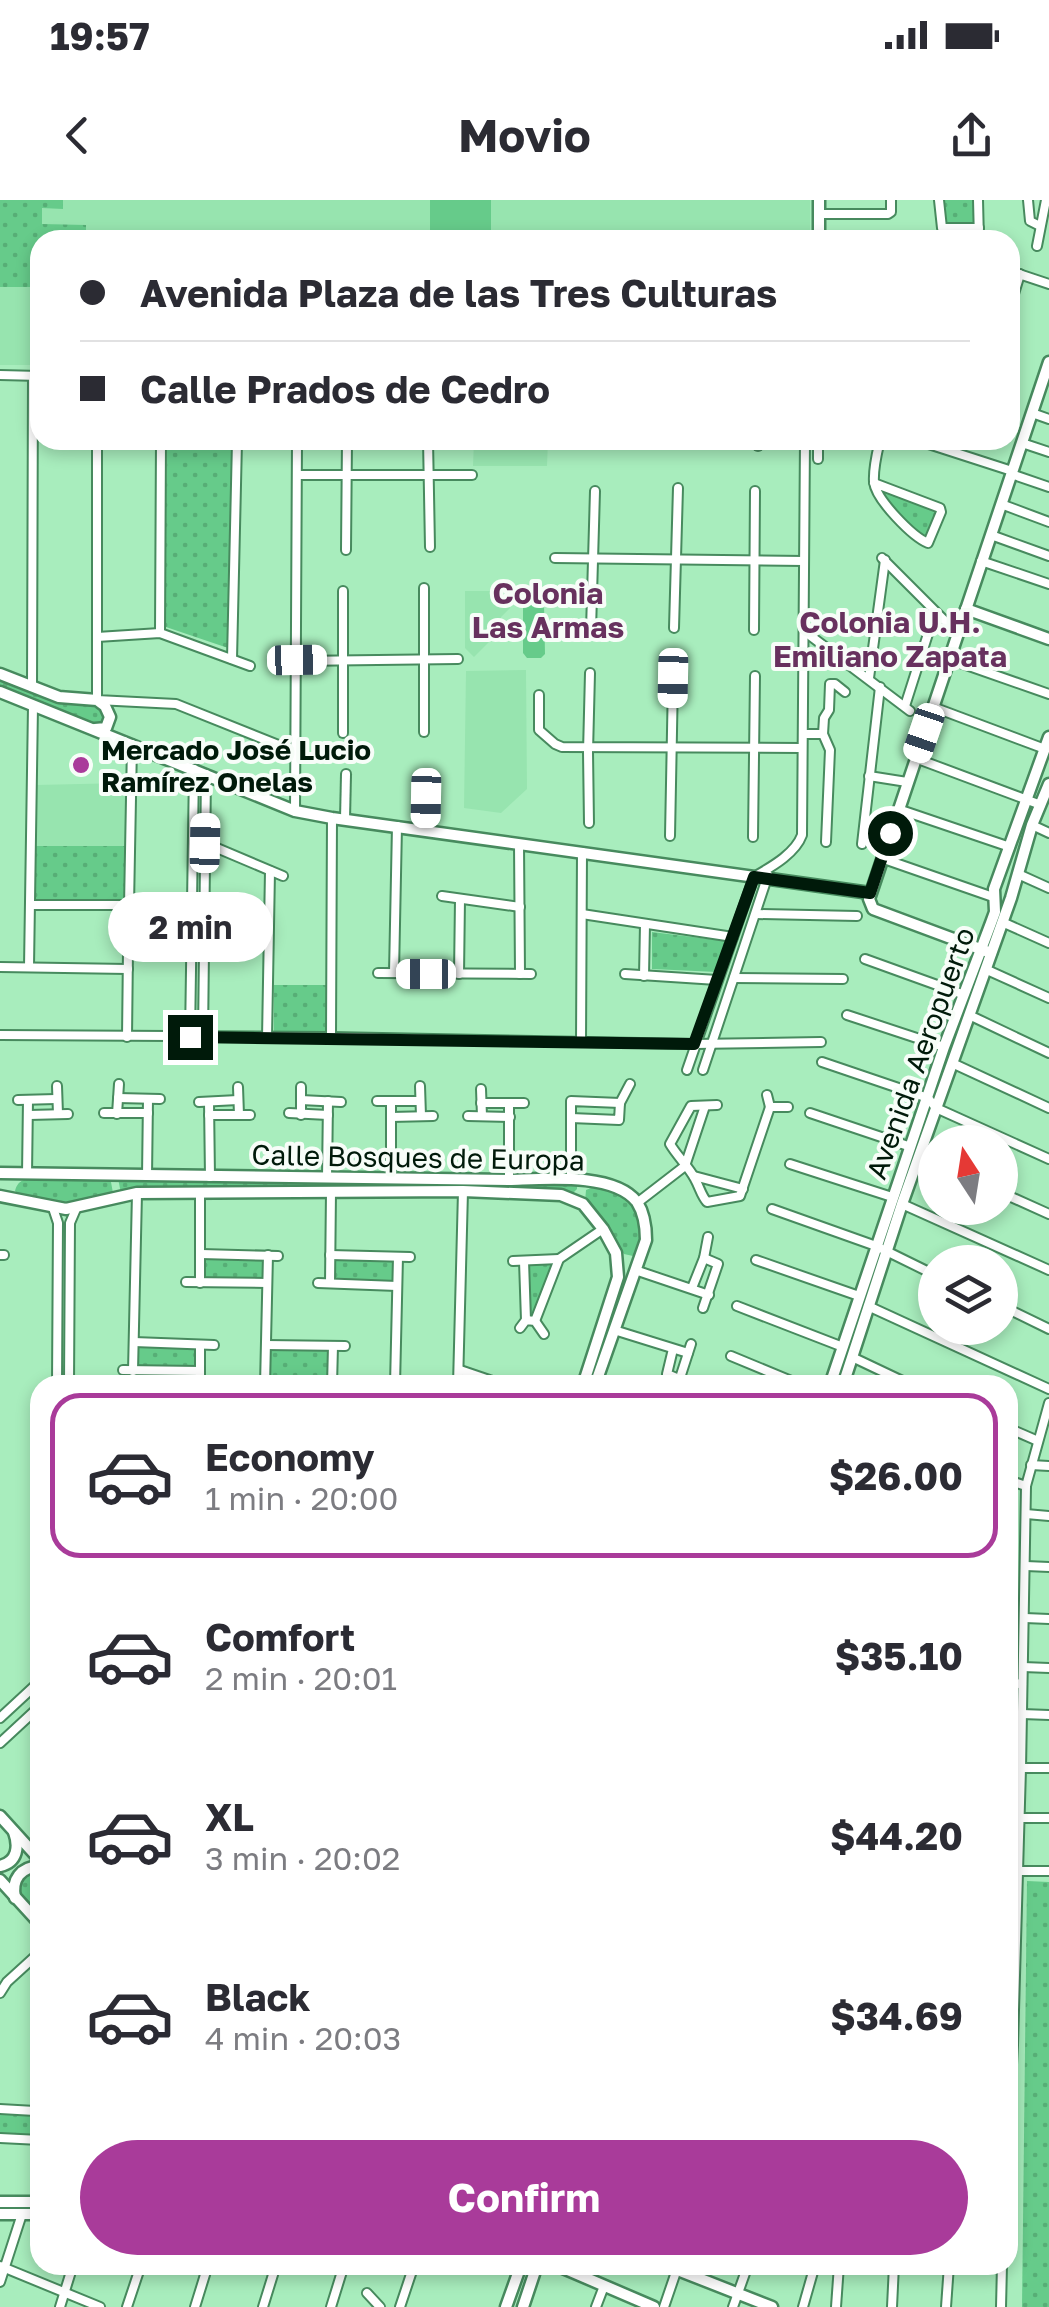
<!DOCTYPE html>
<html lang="en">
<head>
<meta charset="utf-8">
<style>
  body { margin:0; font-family:"Golos Text",sans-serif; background:#f2f2f3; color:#2b2b33; height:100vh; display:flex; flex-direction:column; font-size:38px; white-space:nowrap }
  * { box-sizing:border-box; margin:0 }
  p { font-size:32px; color:#7c7c81 }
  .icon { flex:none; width:55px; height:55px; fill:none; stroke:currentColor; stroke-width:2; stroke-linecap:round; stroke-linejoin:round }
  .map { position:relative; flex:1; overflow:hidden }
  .drawer { position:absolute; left:30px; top:1175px; width:988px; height:900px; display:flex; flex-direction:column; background:#fff; border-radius:30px; box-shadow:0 5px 15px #0003 }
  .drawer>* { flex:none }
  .banner { position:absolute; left:30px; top:30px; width:990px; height:220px; border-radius:30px; box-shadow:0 5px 15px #0003; display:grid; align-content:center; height:220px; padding:0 50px; background:#fff }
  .needle { width:65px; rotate:348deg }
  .tools { position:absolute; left:918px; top:925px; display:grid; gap:20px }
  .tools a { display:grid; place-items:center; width:100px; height:100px; border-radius:50%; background:#fff; box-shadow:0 5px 15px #0003; font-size:50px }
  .end { position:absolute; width:45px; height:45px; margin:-22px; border:12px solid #001a0a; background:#fff; box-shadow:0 0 0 5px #fff }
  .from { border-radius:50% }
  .bubble { position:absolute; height:70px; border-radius:35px; background:#fff; box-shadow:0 5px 15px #0003; font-size:32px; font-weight:700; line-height:70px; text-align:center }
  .car { position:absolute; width:30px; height:60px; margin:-30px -15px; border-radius:12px; box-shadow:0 0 8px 2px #0007; background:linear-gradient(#fff 24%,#345 0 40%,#fff 0 76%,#345 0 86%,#fff 0) }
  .banner b { display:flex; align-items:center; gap:35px; height:95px; font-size:38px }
  .banner b+b { border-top:2px solid #e1e1e2 }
  .banner i { width:25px; height:25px; background:#2b2b33 }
  ul { padding:18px 0 0; list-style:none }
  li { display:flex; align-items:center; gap:30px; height:165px; margin:0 20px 15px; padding:0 30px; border:5px solid transparent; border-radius:30px }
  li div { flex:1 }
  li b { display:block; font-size:38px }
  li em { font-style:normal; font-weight:700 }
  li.active { border-color:#a93b9a }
  li>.icon { width:90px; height:90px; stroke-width:1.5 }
  .action { display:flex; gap:20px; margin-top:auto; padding:20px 50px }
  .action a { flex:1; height:115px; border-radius:60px; background:#a93b9a; color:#fff; font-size:40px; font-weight:700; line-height:115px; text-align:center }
  .status { display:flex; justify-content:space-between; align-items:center; height:70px; padding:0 50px; background:#fff; direction:ltr }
  .status svg { height:28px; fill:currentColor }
  header { display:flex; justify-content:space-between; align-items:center; height:130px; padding:0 50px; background:#fff; font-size:45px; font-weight:700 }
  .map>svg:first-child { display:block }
</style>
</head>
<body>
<div class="status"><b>19:57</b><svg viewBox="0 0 49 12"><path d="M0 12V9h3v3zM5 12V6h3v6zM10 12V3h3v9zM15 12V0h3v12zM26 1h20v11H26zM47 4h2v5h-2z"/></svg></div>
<header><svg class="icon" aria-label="back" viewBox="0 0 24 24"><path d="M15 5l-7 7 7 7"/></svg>Movio<svg class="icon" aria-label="share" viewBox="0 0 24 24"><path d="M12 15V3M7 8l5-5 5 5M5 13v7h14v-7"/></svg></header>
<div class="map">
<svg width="1049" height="2107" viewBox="0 0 1049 2107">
  <defs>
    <pattern id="green-dots" width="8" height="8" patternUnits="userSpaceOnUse" patternTransform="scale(2.5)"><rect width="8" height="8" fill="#66cb8a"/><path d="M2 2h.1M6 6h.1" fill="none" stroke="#57ae76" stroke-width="1.8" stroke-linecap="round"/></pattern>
  </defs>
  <rect width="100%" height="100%" fill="#a8edbd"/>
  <!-- built -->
  <g fill="#97e4af">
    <polygon points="0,0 810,0 810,40 40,40 40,165 0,165"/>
    <polygon points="474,240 548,240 547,266 473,266"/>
    <polygon points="465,391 494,391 510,408 501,417 500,425 503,428 474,457 465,448"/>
    <polygon points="526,470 527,589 501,613 464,608 466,471"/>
    <polygon points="125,583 125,646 35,646 36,585"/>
  </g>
  <!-- green -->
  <g fill="url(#green-dots)">
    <polygon points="0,0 63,0 63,9 42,8 42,24 86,25 86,40 40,40 40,87 0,87"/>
    <polygon points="943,0 975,0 975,23 944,24"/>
    <polygon points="167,247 232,249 228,448 163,426"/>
    <polygon points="880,290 939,310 927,342 905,322"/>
    <polygon points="0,478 96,504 105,520 102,524 96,525 0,487"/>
    <polygon points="35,646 125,646 124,700 121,702 36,701 33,698"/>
    <polygon points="652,732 725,741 717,772 652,769"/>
    <rect x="274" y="785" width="52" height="48"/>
    <path d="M37,978L111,982L113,993L108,997L66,1005L20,996L15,991C18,979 26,979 37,978Z"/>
    <polygon points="118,978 573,982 577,985 577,989 573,993 566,990 121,994"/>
    <path d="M596,986C635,993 640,1012 639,1048L633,1056L624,1054L585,1002L586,990Z"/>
    <polygon points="204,1056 262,1058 262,1080 203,1079"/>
    <polygon points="334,1056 379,1057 393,1062 392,1082 336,1081 333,1079"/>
    <polygon points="553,1063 535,1116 528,1116 527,1064"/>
    <polygon points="138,1144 196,1146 197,1166 138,1166"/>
    <polygon points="269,1147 328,1147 327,1185 269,1185"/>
    <polygon points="40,1671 40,1718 19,1695 17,1687 27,1672"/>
    <polygon points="1027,1681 1049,1682 1049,2107 1022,2107"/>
    <polygon points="0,1912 36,1913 40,1918 40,1937 0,1936"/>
  </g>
  <!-- pitch -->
  <g fill="#66cb8a">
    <rect x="430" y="0" width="61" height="40"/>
    <polygon points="527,402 540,401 544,404 545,454 541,458 527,458 523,453 523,406"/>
  </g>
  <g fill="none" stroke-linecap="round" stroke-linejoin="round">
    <!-- street casing -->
    <g stroke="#478a5e" stroke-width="12">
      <g id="street">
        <polyline points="939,0 942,28 979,28"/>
        <polyline points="978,0 979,40"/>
        <polyline points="1028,0 1030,21 1040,26"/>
        <polyline points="819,14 888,14 891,12 891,0"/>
        <polyline points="1037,46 1046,0"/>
        <polyline points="1010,71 1049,84"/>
        <polyline points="1010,107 1020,74"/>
        <polyline points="0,175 40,176"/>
        <polyline points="1032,213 1049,219"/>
        <polyline points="94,240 258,241"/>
        <polyline points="97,240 97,500 176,504 296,552"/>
        <polyline points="428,240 430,347"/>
        <polyline points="593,240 593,244"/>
        <polyline points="675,240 675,242"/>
        <polyline points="758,240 758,246"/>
        <polyline points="916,240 1012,271"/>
        <polyline points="1022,243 1049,252"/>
        <polyline points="818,259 818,240"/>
        <polyline points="1011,274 1049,287"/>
        <polyline points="297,275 472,275"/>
        <path d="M874,283L940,308L941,312L928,343C913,337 876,300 874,282C873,268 877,253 880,240"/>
        <polyline points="1001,304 1049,322"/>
        <polyline points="991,335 1049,356"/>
        <polyline points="346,350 347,240"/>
        <polyline points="555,358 804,361"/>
        <polyline points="882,358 958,434"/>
        <polyline points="981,361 1049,384"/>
        <polyline points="343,391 343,533"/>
        <polyline points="674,428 678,288"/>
        <polyline points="591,430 595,291"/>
        <polyline points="754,430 755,291"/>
        <polyline points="804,431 910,511"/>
        <polyline points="160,433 161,240"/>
        <polyline points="97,437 160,433 250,466"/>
        <polyline points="232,459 237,241"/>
        <polyline points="949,459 1049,494"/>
        <polyline points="297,461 458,459"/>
        <polyline points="869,478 885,360"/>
        <polyline points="32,487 33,176"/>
        <polyline points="539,495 539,530 555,544 562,547 802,548"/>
        <polyline points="905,506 935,412"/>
        <polyline points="933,507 1045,549"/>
        <polyline points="424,532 424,388"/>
        <polyline points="803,534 823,534 830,550 826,642"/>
        <polyline points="823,534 824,518 829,510 830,484 835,484 845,492"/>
        <polyline points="915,558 1041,605"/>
        <polyline points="869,576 907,582"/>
        <polyline points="898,609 1010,647"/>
        <polyline points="295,611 297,240"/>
        <polyline points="345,619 346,574"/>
        <polyline points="589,623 588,552 590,473"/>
        <polyline points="1032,625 1049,633"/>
        <polyline points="425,630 426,574"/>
        <polyline points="670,636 673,479"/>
        <polyline points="753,637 755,476"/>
        <polyline points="205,643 283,676"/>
        <polyline points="519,644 520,774"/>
        <polyline points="862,644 880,487"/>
        <polyline points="881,658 993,697"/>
        <polyline points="1018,674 1049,688"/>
        <polyline points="442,696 520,707"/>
        <polyline points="30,705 192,705"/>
        <polyline points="129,706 132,544"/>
        <polyline points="582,714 733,737"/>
        <polyline points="756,714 857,716"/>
        <polyline points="1002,722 1049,743"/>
        <polyline points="865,759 962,794"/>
        <polyline points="0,767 128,769"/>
        <polyline points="29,767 33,506"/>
        <polyline points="985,769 1049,798"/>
        <polyline points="378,773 531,774"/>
        <polyline points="394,773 397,626"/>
        <polyline points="459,774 460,699"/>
        <polyline points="625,774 717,780"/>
        <polyline points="644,776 645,724"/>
        <polyline points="734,778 843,779"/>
        <polyline points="847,815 944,847"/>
        <polyline points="969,815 1049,853"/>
        <polyline points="0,835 331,837 694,844 821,842"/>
        <polyline points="127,837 128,751"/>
        <polyline points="190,837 194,569"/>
        <polyline points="203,837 206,574"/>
        <polyline points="331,837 332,618"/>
        <polyline points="267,838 270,671"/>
        <polyline points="581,842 582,652"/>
        <polyline points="822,862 928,898 936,908 1049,959"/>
        <polyline points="952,863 1049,908"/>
        <path d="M687,870L754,677C771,667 795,654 802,635L805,240"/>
        <polyline points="703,870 768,675"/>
        <polyline points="57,886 58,914"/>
        <polyline points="420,886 421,916"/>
        <polyline points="238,887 239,915"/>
        <polyline points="301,887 301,915"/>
        <polyline points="481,889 482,916"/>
        <polyline points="767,895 770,907 788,907"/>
        <polyline points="118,898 160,899"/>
        <polyline points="18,900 56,899"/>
        <polyline points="301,900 341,902"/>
        <polyline points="377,901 419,901"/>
        <polyline points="391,901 391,979"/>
        <polyline points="199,902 238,900"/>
        <polyline points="209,902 210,977"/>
        <polyline points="481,903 524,903"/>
        <polyline points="509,903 509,980"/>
        <path d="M717,905L691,906L670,944C677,956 689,967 695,979C700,988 701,995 707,1002L740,996L770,907"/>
        <polyline points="104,913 148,913"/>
        <polyline points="289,913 328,915"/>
        <polyline points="810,913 911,947"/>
        <polyline points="117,914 119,884"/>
        <polyline points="29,915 68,914"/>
        <polyline points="209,915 250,915"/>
        <polyline points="468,916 510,917"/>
        <polyline points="391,917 433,916"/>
        <polyline points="571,918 619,920 620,903 630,884"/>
        <polyline points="919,955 935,962"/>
        <polyline points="790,964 892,997"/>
        <polyline points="27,974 28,900"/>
        <polyline points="147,976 148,899"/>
        <polyline points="694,976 743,989"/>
        <polyline points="327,978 328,901"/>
        <polyline points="571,980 571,901 620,903"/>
        <polyline points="1000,992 1049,1014"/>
        <polyline points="637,1003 685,966 705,906"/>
        <polyline points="902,1004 1049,1070"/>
        <polyline points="53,1008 58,1023 57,1185"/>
        <polyline points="772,1009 876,1046 935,1075"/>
        <polyline points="201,1054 278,1056"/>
        <polyline points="0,1055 4,1055"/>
        <polyline points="330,1055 410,1057"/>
        <polyline points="756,1060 859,1096"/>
        <polyline points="513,1061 559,1059"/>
        <polyline points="524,1061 526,1120"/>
        <polyline points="635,1070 709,1095"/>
        <polyline points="186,1082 267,1083"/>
        <polyline points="200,1083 200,992"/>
        <polyline points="318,1083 397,1086"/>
        <polyline points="330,1083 331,992"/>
        <polyline points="692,1088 704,1058 708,1037"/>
        <polyline points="1000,1105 1049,1129"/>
        <polyline points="737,1106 843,1147"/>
        <polyline points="868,1106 1049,1189"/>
        <polyline points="703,1108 718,1064 704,1058"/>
        <polyline points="535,1121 559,1059 603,1029"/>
        <polyline points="520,1128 526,1120 535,1121 544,1134"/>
        <polyline points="614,1130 688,1153"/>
        <polyline points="134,1142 214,1145"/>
        <polyline points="200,1145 200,1185"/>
        <polyline points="266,1145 345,1146"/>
        <polyline points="673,1149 667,1174 686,1182"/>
        <polyline points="731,1156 801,1185"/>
        <polyline points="852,1157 911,1185"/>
        <polyline points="123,1170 200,1171"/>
        <polyline points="460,1170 504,1185"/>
        <polyline points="133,1171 137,993"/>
        <polyline points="680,1178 691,1144"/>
        <polyline points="69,1185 70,1023 76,1009"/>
        <polyline points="265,1185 268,1055"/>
        <polyline points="332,1185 333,1146"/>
        <polyline points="395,1185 398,1057"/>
        <polyline points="458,1185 463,991"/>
        <polyline points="1008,1228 1038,1241"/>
        <polyline points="1031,1265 1049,1266"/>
        <polyline points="1008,1280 1026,1286"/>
        <polyline points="1026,1314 1049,1316"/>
        <polyline points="1026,1366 1049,1367"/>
        <polyline points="1025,1418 1049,1419"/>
        <polyline points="1023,1467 1049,1468"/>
        <polyline points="1008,1480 1022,1485"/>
        <polyline points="1022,1514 1049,1515"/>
        <polyline points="0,1518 40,1481"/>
        <polyline points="0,1543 40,1506"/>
        <polyline points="1021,1568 1049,1568"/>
        <polyline points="1020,1618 1049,1618"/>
        <polyline points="1008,1667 1018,1671 1049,1671"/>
        <polyline points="0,1793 7,1782 40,1752"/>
        <polyline points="0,1909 35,1911 40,1913"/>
        <polyline points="0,1938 40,1940"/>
        <polyline points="1008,1942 1013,1845 1021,1568 1026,1286 1049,1203"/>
        <polyline points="0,2066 100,2107"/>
        <polyline points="0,2082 22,2014"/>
        <polyline points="367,2093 380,2107"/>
        <polyline points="60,2107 73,2065"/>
        <polyline points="127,2107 141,2065"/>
        <polyline points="195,2107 208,2065"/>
        <polyline points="263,2107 276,2065"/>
        <polyline points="331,2107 344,2065"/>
        <polyline points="400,2107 414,2065"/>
        <polyline points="596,2107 604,2086"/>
        <polyline points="664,2107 677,2069"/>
        <polyline points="733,2107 748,2065"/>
        <polyline points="803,2107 815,2065"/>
        <polyline points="836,2107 839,2065"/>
        <polyline points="892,2107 894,2065"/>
        <polyline points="946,2107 949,2065"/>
        <polyline points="1001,2107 1002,2065"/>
      </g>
    </g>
    <!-- secondary casing -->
    <g stroke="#478a5e" stroke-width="15">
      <g id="secondary">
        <polyline points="819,0 819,40"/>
        <polyline points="966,409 1049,439"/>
        <polyline points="0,474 59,497 97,500 105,506 110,517 106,528 95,529"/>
        <polyline points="0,492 295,611 332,618 870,693"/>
        <polyline points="991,753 873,709 869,699 1049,162"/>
        <path d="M0,973L509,980C544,979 614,972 637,1002C644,1013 646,1028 646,1040L595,1185"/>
        <polyline points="0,996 66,1009 137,993 463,991 561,995 583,1004 603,1029 616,1053 618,1077 583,1185"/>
        <polyline points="830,1185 944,847 991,723 995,712 994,689 1049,537"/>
        <polyline points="843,1185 902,1004 1011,698 1032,625 1049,584"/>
        <polyline points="0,1616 40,1660"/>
        <path d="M0,1666C18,1662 19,1646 14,1632"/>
        <polyline points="0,1680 40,1724"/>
        <path d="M15,1698C11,1679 21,1667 40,1666"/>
        <polyline points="0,2002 40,2002"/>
        <polyline points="0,2014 40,2014"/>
        <polyline points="556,2065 654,2107"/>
        <polyline points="665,2065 772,2107"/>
        <polyline points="506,2107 521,2065"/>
        <polyline points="523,2107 537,2065"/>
      </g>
    </g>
    <!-- street -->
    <use href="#street" stroke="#fff" stroke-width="8"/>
    <!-- secondary -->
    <use href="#secondary" stroke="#fff" stroke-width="10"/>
  </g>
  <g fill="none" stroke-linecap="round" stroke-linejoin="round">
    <!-- route -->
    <polyline stroke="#001a0a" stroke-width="12" points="190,837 694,844 754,677 870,693 890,633"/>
  </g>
  <!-- markers -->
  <circle fill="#a93b9a" stroke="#f7fdf8" stroke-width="4" cx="81" cy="565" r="10"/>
  <g text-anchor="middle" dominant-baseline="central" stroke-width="8" stroke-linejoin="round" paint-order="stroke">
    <!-- poi labels -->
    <g font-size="28" font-weight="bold" fill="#001a0a" stroke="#f7fdf8" text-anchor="start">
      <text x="101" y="549">Mercado José Lucio<tspan x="101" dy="32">Ramírez Onelas</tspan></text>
    </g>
    <!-- street labels -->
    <g font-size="28" fill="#001a0a" stroke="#f7fdf8">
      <text transform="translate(920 853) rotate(-70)">Avenida Aeropuerto</text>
      <text transform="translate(418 957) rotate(1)">Calle Bosques de Europa</text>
    </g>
    <!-- neighbourhood labels -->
    <g font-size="30" font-weight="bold" fill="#67315e" stroke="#f7fdf8">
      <text x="548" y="393">Colonia<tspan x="548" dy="34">Las Armas</tspan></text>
      <text x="890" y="422">Colonia U.H.<tspan x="890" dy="34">Emiliano Zapata</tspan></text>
    </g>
  </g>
</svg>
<div class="tools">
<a><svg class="needle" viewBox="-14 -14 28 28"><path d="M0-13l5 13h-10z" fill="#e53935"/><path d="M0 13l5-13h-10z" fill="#7c7c81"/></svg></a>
<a><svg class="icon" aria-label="layers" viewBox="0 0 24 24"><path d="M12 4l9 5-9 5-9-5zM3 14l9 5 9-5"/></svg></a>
</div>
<i class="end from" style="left:890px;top:633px"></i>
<i class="end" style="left:190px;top:837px"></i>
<div class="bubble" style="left:108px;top:692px;width:165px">2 min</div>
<i class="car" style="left:297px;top:460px;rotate:89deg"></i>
<i class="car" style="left:673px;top:478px;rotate:181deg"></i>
<i class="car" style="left:924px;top:533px;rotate:199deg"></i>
<i class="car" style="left:426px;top:598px;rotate:181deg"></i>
<i class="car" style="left:205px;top:643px;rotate:1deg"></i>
<i class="car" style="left:426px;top:774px;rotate:270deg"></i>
<div class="banner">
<b><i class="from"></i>Avenida Plaza de las Tres Culturas</b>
<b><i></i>Calle Prados de Cedro</b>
</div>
<section class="drawer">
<ul>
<li class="active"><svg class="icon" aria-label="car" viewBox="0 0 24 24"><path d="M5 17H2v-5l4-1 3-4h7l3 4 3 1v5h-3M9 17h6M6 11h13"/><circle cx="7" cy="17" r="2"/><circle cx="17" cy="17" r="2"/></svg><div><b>Economy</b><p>1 min · 20:00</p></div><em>$26.00</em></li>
<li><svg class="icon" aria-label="car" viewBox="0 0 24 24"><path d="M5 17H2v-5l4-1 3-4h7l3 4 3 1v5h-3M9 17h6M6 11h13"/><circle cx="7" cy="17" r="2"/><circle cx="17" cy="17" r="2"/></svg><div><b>Comfort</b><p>2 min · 20:01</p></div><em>$35.10</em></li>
<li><svg class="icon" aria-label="car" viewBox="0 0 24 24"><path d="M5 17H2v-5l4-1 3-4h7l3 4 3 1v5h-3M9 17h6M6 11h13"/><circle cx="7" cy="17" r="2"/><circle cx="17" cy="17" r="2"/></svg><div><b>XL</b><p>3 min · 20:02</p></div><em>$44.20</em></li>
<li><svg class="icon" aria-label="car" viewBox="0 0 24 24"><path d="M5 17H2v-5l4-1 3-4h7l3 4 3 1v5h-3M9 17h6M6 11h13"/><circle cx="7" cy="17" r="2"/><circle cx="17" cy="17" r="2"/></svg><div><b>Black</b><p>4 min · 20:03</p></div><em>$34.69</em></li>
</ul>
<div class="action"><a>Confirm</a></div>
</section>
</div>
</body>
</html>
